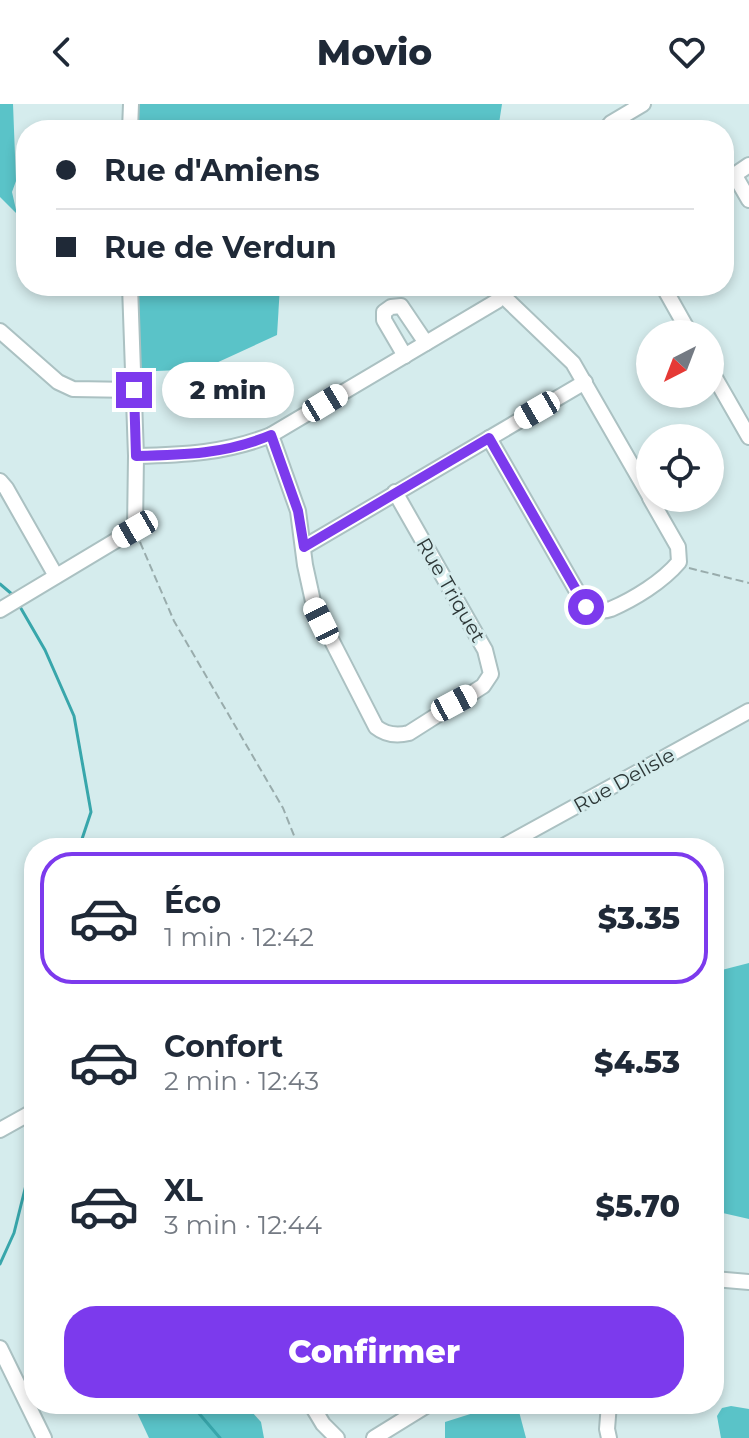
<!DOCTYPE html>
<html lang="fr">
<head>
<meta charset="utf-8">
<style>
  body { margin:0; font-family:Montserrat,sans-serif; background:#f6f6f7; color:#1f2937; height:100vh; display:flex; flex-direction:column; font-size:30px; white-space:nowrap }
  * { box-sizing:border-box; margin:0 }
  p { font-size:26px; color:#747a83 }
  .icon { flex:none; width:44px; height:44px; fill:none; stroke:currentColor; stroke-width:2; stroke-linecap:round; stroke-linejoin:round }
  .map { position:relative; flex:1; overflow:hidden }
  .sheet { position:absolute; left:24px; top:734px; width:700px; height:576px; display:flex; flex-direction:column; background:#fff; border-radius:32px; box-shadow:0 4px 12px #0003 }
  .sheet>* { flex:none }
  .top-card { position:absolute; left:16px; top:16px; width:718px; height:176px; border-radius:32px; box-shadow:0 4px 12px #0003; display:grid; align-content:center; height:176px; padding:0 40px; background:#fff }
  .needle { width:52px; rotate:222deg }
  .buttons { position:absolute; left:636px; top:216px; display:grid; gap:16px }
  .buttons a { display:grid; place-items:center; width:88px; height:88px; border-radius:50%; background:#fff; box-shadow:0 4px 12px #0003; font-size:40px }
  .end { position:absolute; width:36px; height:36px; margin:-18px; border:10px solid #7c3aed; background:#fff; box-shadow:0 0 0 4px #fff }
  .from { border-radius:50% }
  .bubble { position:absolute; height:56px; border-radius:28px; background:#fff; box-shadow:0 4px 12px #0003; font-size:26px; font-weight:800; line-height:56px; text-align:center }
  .car { position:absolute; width:24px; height:48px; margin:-24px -12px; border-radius:10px; box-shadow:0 0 6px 2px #0007; background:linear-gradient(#fff 24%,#345 0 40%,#fff 0 76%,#345 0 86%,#fff 0) }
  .top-card b { display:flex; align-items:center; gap:28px; height:76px; font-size:30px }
  .top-card b+b { border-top:2px solid #e0e1e3 }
  .top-card i { width:20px; height:20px; background:#1f2937 }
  ul { padding:14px 0 0; list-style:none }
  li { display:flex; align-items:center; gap:24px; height:132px; margin:0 16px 12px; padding:0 24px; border:4px solid transparent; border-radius:32px }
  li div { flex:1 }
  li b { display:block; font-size:30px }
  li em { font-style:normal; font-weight:800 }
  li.on { border-color:#7c3aed }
  li>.icon { width:72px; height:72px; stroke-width:1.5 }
  .button { display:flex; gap:16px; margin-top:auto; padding:16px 40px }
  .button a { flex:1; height:92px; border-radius:32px; background:#7c3aed; color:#fff; font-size:32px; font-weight:800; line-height:92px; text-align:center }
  header { display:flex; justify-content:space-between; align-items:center; height:104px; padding:0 40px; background:#fff; font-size:36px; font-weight:800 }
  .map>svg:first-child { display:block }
</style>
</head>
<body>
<header><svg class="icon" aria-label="back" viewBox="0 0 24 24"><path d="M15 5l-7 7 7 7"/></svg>Movio<svg class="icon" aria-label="heart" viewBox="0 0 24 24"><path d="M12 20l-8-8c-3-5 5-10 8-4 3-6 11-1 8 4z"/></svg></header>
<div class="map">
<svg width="749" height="1334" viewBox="0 0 749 1334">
  <rect width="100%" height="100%" fill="#d5eced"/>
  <!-- forest -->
  <g fill="#5ac3c8">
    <polygon points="0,0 13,0 16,77 12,88 17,110 0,93"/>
    <polygon points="131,0 502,0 498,26 130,26"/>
    <polygon points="130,182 280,182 277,231 203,265 133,268"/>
    <polygon points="749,859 749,1115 714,1107 714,868"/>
    <polygon points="133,1300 245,1300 261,1318 264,1334 149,1334"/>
    <polygon points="502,1300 517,1300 526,1334 445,1334 445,1318"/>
    <polygon points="731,1302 749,1305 749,1334 721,1334 717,1312 722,1304"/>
  </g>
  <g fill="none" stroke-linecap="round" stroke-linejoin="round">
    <!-- stream -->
    <g stroke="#38a6ab" stroke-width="3">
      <polyline points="0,480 13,491"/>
      <polyline points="19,501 45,546 74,612 91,708 79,744"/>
      <polyline points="0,1160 14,1129 34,1049"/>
      <polyline points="191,1300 220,1334"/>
    </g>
    <!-- minor casing -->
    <g stroke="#abc1c2" stroke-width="18">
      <g id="minor">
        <polyline points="130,26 131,0"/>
        <polyline points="605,26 611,19 643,0"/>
        <polyline points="734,70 749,96"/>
        <polyline points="724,78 749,61"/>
        <polyline points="663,182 690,230"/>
        <polyline points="502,191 573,259 650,393"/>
        <polyline points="0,227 58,278 73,285 134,286"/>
        <polyline points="405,252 384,216 384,208 391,203 401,202 426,239"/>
        <polyline points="710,265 749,333"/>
        <path d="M271,331L298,407L305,461L314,502L376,623C386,631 397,632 409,629L483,582L491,570L485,546L395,388"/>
        <path d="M489,334L586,503C593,506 603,508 611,505C634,495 662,478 679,458L678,443L650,394"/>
        <path d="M136,352C184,351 226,349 271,331L497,197L511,182"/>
        <polyline points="0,377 6,384 56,472"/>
        <polyline points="304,443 585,278"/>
        <polyline points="0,506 135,425 136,352 130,182"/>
        <polyline points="500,744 749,607"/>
        <polyline points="0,1026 34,1007"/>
        <polyline points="714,1175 749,1178"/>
        <polyline points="0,1244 44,1334"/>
        <polyline points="311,1300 323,1320 337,1334"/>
        <polyline points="609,1300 607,1325 609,1334"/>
        <polyline points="374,1334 429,1300"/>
      </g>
    </g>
    <!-- path -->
    <g stroke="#99acac" stroke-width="2" stroke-dasharray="8 4" stroke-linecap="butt">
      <polyline points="140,438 174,517 283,704 299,744"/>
      <polyline points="689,464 749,479"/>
    </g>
    <!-- minor -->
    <use href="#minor" stroke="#fff" stroke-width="14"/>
  </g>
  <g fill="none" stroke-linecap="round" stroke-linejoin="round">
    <!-- route -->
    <path stroke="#7c3aed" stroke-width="10" d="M134,286L136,352C184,351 226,350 271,331L298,407L304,443L489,334L586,503"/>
  </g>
  <g text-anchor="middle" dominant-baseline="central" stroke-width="6" stroke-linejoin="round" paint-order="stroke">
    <!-- street labels -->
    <g font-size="20" fill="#2d3737" stroke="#d5eced">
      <text transform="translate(451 486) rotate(60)">Rue Triquet</text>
      <text transform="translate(624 676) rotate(-29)">Rue Delisle</text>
    </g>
  </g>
</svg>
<div class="buttons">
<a><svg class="needle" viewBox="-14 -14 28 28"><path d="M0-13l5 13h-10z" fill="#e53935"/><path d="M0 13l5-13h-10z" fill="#747a83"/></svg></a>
<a><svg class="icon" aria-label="locate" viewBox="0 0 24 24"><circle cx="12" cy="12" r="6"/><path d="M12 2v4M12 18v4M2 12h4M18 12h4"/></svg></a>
</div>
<i class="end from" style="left:586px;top:503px"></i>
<i class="end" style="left:134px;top:286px"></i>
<div class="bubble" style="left:162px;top:258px;width:132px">2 min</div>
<i class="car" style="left:325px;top:299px;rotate:59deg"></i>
<i class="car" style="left:537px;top:306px;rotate:240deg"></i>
<i class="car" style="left:135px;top:425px;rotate:240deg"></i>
<i class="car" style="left:321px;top:517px;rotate:334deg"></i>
<i class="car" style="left:454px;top:599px;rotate:62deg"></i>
<div class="top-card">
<b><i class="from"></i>Rue d'Amiens</b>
<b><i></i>Rue de Verdun</b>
</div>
<section class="sheet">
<ul>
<li class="on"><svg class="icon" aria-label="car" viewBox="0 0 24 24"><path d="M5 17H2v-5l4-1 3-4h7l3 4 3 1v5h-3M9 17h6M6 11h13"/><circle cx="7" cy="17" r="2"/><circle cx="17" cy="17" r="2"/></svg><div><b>Éco</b><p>1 min · 12:42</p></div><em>$3.35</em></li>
<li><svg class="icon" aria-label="car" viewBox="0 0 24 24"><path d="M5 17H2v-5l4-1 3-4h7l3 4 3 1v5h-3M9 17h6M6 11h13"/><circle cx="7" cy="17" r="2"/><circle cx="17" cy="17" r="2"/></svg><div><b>Confort</b><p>2 min · 12:43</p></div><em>$4.53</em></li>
<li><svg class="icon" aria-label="car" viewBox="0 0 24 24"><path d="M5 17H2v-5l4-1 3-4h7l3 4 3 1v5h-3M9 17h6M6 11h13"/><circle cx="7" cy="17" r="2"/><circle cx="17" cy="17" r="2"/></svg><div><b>XL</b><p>3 min · 12:44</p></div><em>$5.70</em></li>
</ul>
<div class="button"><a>Confirmer</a></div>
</section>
</div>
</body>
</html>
